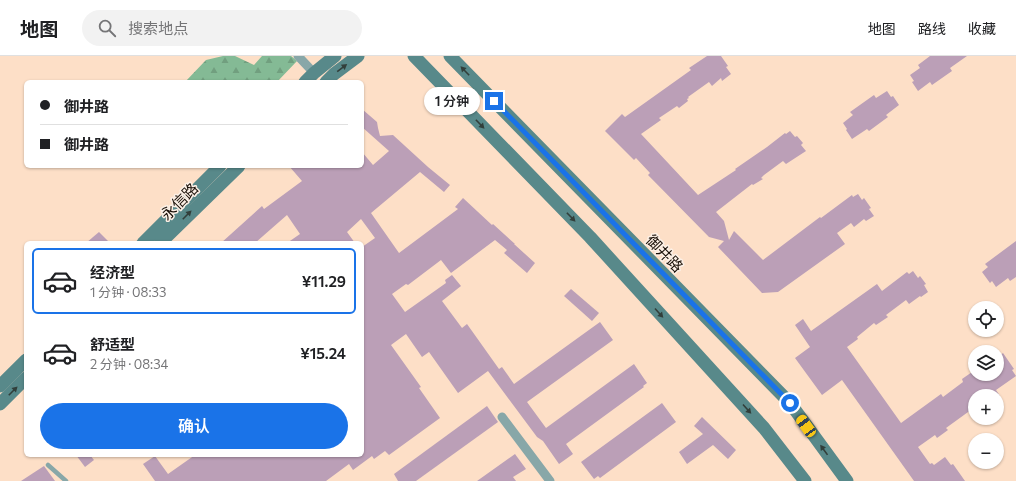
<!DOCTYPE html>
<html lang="zh">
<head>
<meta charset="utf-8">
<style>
  body { margin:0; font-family:Commissioner,"Noto Sans SC",sans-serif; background:#f2f2f2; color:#202124; height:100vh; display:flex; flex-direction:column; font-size:15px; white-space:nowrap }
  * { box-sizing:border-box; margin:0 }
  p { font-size:13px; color:#757577 }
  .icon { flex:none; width:22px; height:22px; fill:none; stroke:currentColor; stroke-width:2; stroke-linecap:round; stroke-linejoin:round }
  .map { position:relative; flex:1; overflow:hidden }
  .side { position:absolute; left:24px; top:185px; width:340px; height:216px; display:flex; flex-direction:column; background:#fff; border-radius:6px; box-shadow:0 1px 3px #0004 }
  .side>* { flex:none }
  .banner { position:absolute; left:24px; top:24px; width:340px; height:88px; border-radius:6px; box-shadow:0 1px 3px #0004; display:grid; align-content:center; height:88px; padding:0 16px; background:#fff }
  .buttons { position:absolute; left:968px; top:245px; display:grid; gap:8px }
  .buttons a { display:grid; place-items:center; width:36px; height:36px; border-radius:50%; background:#fff; box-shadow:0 1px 3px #0004; font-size:20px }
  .end { position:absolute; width:18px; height:18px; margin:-9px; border:5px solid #1a73e8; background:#fff; box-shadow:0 0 0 2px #fff }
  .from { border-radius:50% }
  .bubble { position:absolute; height:28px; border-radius:14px; background:#fff; box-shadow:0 1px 3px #0004; font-size:13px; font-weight:600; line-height:28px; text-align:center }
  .car { position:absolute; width:12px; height:24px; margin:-12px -6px; border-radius:5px; box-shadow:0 0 3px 1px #0007; background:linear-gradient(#f5c518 24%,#345 0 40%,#f5c518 0 76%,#345 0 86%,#f5c518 0) }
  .banner b { display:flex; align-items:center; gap:14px; height:38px; font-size:15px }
  .banner b+b { border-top:1px solid #e0e0e0 }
  .banner i { width:10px; height:10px; background:#202124 }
  ul { padding:7px 0 0; list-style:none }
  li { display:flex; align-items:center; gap:12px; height:66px; margin:0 8px 6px; padding:0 8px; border:2px solid transparent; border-radius:6px }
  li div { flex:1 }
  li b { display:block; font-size:15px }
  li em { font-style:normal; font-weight:600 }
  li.on { border-color:#1a73e8 }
  li>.icon { width:36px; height:36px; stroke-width:1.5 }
  .button { display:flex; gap:8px; margin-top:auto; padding:8px 16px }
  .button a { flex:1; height:46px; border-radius:24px; background:#1a73e8; color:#fff; font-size:16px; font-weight:600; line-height:46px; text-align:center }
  header { display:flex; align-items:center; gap:24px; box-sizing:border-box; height:56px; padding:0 20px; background:#fff; border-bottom:1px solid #e0e0e0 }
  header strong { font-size:19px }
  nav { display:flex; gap:22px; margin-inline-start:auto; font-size:14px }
  .search { width:280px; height:36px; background:#f2f2f2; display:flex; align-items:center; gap:10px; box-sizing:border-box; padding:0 14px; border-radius:22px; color:#757577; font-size:15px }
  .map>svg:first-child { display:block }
</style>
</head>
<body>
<header>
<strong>地图</strong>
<div class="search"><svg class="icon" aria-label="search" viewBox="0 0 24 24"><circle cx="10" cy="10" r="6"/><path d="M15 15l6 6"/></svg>搜索地点</div>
<nav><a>地图</a><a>路线</a><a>收藏</a></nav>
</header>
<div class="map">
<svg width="1016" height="425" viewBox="0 0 1016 425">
  <defs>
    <pattern id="forest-firs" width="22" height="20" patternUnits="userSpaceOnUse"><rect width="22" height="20" fill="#84ba95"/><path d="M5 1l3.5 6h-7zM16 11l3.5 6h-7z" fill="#719f7f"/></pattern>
  </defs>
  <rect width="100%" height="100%" fill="#fddfc7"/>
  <!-- forest -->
  <polygon fill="url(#forest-firs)" points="223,0 235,0 254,9 262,0 291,0 297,5 277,26 185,26 206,4"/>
  <!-- building -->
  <g fill="#bb9fb7">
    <polygon points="707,0 721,0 728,10 726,11 731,18 722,25 721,22 712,30 709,26 688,41 689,42 687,43 688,45 679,52 677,50 659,62 661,64 641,78 698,139 736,114 735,113 767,91 785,77 786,78 790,75 795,81 797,80 803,87 801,89 806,95 786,108 783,105 764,119 761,122 763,123 753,129 752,128 716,156 724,165 729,184 734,175 763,204 820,161 821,162 852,139 853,141 858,138 862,144 864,142 871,152 869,153 874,160 866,165 864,163 854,171 851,167 837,177 845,188 778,236 762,237 718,191 724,185 709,181 648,119 650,117 636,102 634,104 605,75 622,58 625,61 691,14 689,12"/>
    <polygon points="930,0 967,0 950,12 952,15 932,29 930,26 918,35 912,26 914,25 910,19 920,12 918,9"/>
    <polygon points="887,35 891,41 893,40 899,49 886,59 888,61 869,75 867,73 852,83 846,74 847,73 843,67 853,59 850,56 874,39 876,42"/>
    <polygon points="362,53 377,66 378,72 380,80 393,79 428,111 450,129 444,136 420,116 371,157 399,197 458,153 455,151 463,142 492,169 493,168 515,188 514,188 535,207 527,217 504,197 507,194 495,184 451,217 441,204 408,229 406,228 392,238 405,256 446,227 445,224 452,219 461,230 442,245 462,272 467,268 499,313 502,311 514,328 600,266 613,284 527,346 546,372 634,308 647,327 643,330 644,331 566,388 573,398 559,408 543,385 537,381 488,315 458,337 429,296 422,301 406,278 391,289 421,331 419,332 440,362 389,399 385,395 374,403 372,400 353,414 349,408 326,425 155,425 143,408 155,400 168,418 195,399 362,399 362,191 375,182 361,163 347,176 355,187 287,187 300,178 287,159 255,187 221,187 262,150 264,153 302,125 289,110 362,110 362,96 373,109 389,95 362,71"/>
    <polygon points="99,176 110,187 86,187"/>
    <polygon points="1016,185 1016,221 1010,225 1008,222 996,231 992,225 990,227 982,216 988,211 985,208"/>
    <polygon points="913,215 918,222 920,220 926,228 924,229 928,236 921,241 920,240 909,248 906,244 886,259 888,261 876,269 874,267 857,281 858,283 847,291 901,367 941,338 943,341 963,326 962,323 975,314 975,318 997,318 997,302 1003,297 1014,313 1012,314 1016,320 996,334 1000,340 975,340 975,351 946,372 948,374 937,382 935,379 918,391 930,408 932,407 934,409 945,401 951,409 953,408 965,425 914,425 842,324 822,339 795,302 810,291 795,269 803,263 811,275 877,228 882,235 907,216 909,218"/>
    <polygon points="571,233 599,257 592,265 564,240"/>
    <polygon points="662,347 676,366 600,422 598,420 594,423 581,406"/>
    <polygon points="487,350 498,366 416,425 398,425 394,418"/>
    <polygon points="702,361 736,394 728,403 713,389 687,408 679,396 703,378 694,370"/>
    <polygon points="515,398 526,413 513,421 516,425 477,425"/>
    <polygon points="76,399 90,399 94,404 85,411"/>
    <polygon points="44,410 55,425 21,425"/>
  </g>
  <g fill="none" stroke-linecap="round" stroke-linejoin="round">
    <!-- lane -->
    <polyline stroke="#88a7a8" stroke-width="4.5" points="48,409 66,425"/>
    <!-- street -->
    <g stroke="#88a7a8" stroke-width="9">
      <polyline points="298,0 314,17"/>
      <polyline points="502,361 550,425"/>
    </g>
    <!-- secondary -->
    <g stroke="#58898a" stroke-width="13">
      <polyline points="414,0 590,181 764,372 805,425"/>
      <polyline points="450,0 790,347 847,425"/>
      <polyline points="305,26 314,17 335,0"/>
      <polyline points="326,26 334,18 358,0"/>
      <polyline points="143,187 220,110"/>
      <polyline points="160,187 239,110"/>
      <polyline points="0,330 26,304"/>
      <polyline points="0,348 26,322"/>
    </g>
  </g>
  <!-- one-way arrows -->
  <defs><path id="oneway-solid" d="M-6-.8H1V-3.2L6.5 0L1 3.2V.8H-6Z"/></defs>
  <g fill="#323f3b">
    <use href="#oneway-solid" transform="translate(342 12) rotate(-37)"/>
    <use href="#oneway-solid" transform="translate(465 15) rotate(-134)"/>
    <use href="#oneway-solid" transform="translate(480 68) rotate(46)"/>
    <use href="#oneway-solid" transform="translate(187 159) rotate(-45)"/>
    <use href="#oneway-solid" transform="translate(571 161) rotate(46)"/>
    <use href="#oneway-solid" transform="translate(659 257) rotate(48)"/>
    <use href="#oneway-solid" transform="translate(13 335) rotate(-45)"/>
    <use href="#oneway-solid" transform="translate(747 353) rotate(48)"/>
    <use href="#oneway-solid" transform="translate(824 394) rotate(-126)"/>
  </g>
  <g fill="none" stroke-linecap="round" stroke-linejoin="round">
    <!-- route -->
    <polyline stroke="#1a73e8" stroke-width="5" points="494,45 790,347"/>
  </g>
  <g text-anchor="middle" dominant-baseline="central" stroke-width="3" stroke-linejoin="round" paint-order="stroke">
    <!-- street labels -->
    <g font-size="15" fill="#180e06" stroke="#fcf0e6">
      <text transform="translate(179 145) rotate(-45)">永信路</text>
      <text transform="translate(665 197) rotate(46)">御井路</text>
    </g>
  </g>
</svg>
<div class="buttons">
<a><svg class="icon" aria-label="locate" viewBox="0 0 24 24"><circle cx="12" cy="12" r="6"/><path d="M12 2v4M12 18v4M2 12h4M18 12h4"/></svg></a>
<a><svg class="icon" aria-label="layers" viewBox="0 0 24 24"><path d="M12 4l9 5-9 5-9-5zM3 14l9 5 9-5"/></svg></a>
<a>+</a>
<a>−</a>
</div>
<i class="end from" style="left:790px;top:347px"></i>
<i class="end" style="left:494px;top:45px"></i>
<div class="bubble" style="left:424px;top:31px;width:56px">1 分钟</div>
<i class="car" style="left:806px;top:370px;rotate:324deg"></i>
<div class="banner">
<b><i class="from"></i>御井路</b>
<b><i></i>御井路</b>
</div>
<section class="side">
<ul>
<li class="on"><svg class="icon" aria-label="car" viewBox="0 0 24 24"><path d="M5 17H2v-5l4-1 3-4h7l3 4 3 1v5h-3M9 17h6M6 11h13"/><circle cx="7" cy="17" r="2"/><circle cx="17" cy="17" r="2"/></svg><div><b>经济型</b><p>1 分钟 · 08:33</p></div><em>¥11.29</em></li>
<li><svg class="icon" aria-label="car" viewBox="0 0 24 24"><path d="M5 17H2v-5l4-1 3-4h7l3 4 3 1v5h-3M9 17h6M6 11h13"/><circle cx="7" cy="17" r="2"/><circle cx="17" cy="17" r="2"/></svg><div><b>舒适型</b><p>2 分钟 · 08:34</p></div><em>¥15.24</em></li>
</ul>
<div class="button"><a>确认</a></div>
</section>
</div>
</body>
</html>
